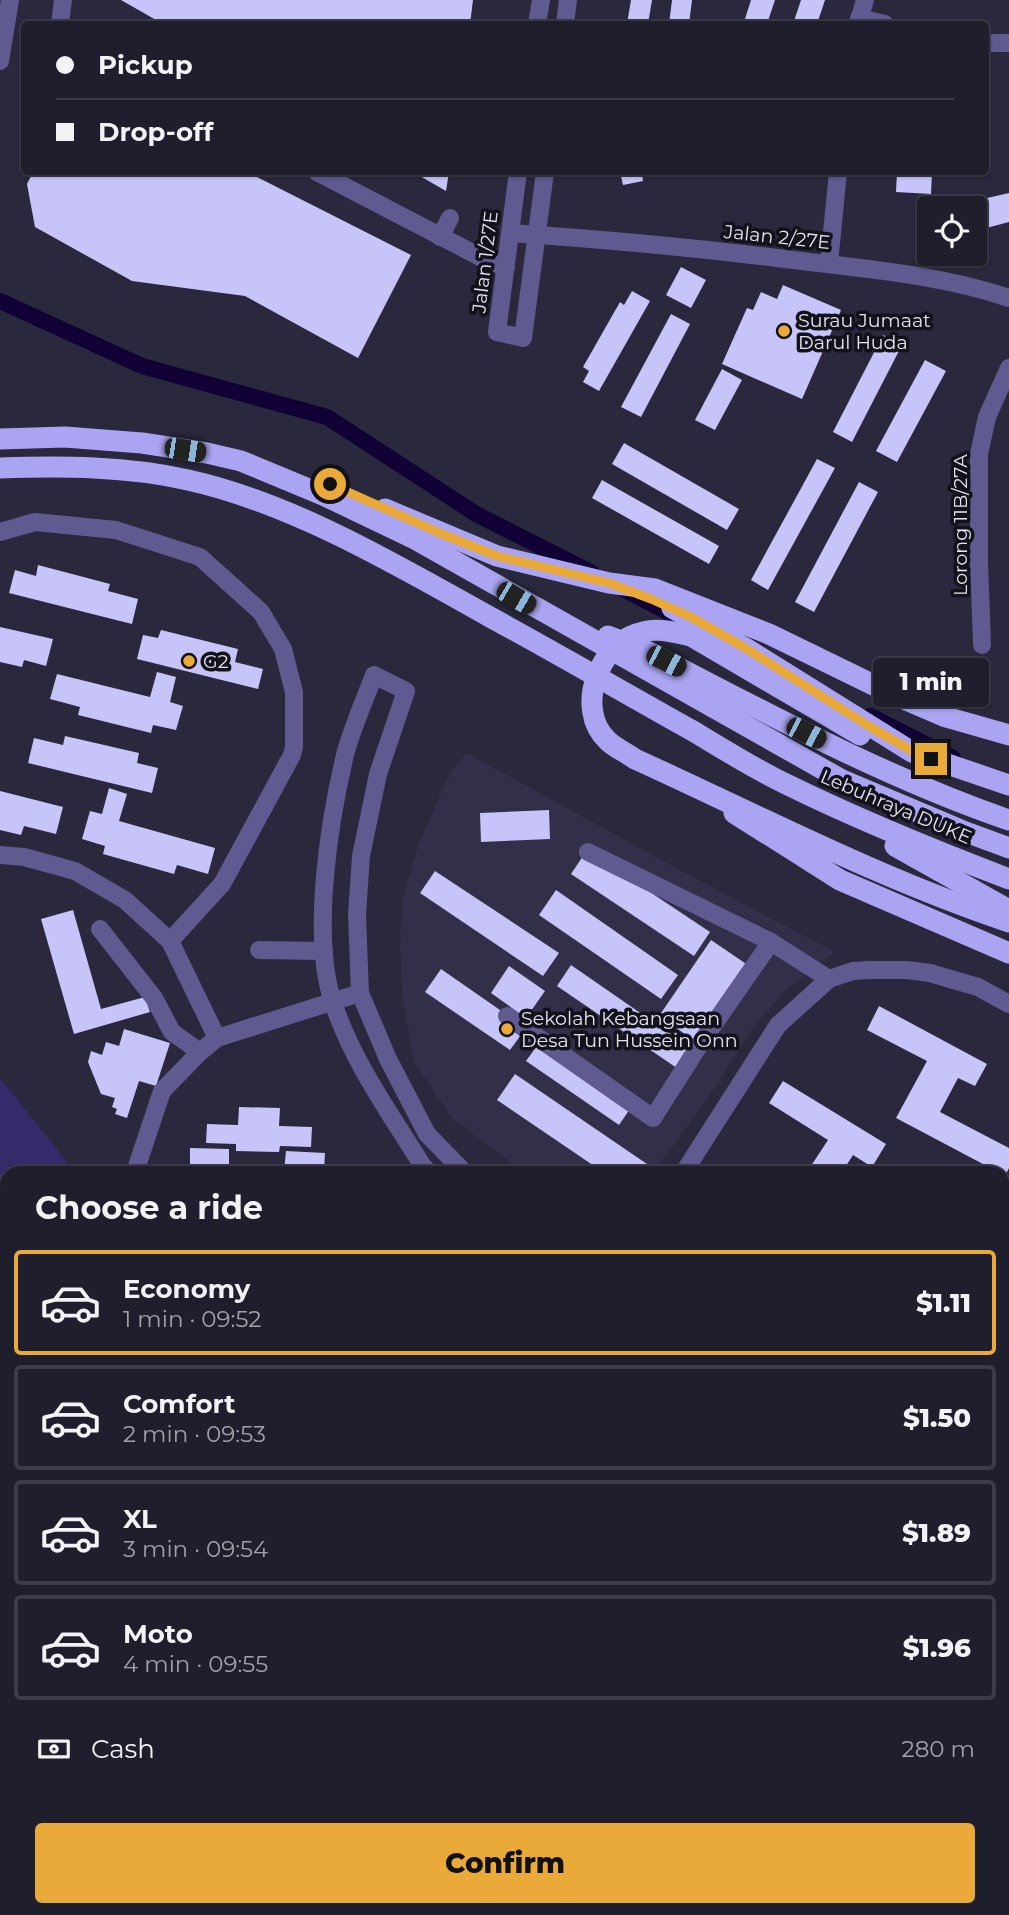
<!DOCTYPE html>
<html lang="en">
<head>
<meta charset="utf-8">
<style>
  body { margin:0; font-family:Montserrat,sans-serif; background:#272735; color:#f1f3f6; height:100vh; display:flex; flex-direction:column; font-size:26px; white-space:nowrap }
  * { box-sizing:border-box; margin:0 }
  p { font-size:23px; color:#a1a2aa }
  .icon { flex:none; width:38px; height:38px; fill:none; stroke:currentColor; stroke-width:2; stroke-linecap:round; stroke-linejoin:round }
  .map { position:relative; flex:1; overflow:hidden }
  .sheet { position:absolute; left:0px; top:1166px; width:1010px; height:751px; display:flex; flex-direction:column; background:#1f1e2d; border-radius:21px 21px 0 0; box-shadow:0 2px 5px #0004,0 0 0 2px #3c3c49 }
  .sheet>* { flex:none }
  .hud { position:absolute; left:21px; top:21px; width:968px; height:154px; border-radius:7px; box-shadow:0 2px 5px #0004,0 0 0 2px #3c3c49; display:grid; align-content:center; height:154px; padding:0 35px; background:#1f1e2d }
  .tools { position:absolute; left:917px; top:196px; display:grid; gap:14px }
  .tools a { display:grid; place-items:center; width:70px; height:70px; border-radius:7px; background:#1f1e2d; box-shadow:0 2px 5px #0004,0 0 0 2px #3c3c49; font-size:35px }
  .end { position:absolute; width:32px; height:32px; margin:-16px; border:9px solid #eaaa39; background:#111; box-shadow:0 0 0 4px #111 }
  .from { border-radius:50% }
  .bubble { position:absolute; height:49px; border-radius:7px; background:#1f1e2d; box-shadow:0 2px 5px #0004,0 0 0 2px #3c3c49; font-size:23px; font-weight:800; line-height:49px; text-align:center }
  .car { position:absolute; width:21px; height:42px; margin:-21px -10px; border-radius:9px; box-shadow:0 0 5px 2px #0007; background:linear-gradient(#222 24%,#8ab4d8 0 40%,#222 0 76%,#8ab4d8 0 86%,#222 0) }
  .hud b { display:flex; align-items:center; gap:24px; height:66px; font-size:26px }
  .hud b+b { border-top:2px solid #3c3c49 }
  .hud i { width:18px; height:18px; background:#f1f3f6 }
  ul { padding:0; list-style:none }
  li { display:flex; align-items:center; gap:21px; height:105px; margin:0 14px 10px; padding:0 21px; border:4px solid #3c3c49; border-radius:7px }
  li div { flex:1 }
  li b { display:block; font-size:26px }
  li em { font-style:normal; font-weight:800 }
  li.selected { border-color:#eaaa39 }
  li>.icon { width:63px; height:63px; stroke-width:1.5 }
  h2 { padding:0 35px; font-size:32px; line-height:84px }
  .pay { display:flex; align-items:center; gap:18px; height:77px; padding:0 35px; font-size:26px }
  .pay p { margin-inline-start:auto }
  .action { display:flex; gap:14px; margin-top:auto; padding:14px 35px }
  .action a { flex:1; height:80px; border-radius:7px; background:#eaaa39; color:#111; font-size:28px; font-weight:800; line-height:80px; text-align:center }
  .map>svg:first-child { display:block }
</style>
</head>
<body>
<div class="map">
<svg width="1009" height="1915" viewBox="0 0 1009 1915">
  <rect width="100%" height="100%" fill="#29283c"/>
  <!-- built -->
  <polygon fill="#323049" points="467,753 678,869 835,952 786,990 755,1025 708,1098 654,1172 523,1172 452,1118 414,1062 402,997 400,931 404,893 418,846 430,817 451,771"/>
  <!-- green -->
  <g fill="#352a6a">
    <polygon points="0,1078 75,1172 7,1172 7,1209 0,1207"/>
    <polygon points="54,1909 660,1909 659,1915 59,1915"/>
  </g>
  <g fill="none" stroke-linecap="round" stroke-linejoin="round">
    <!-- canal -->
    <g stroke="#110036" stroke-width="16">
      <polyline points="0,301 142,366 327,417 476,514 592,573"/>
      <polyline points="621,588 679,618"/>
      <polyline points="870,716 953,758"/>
    </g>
  </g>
  <!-- building -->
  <g fill="#c7c4fa">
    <polygon points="121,0 473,0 470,24 163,24"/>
    <polygon points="631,0 652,0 648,24 627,24"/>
    <polygon points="672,0 692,0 689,24 669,24"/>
    <polygon points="751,0 775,0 767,24 745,19"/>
    <polygon points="801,0 825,0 817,24 793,24"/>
    <polygon points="33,172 247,172 411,255 358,358 245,296 132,281 35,227 27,184"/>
    <polygon points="413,172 449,172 446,191"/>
    <polygon points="620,172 642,172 643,181 623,185"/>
    <polygon points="897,172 932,172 931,194 896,192"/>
    <polygon points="1009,193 1009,222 975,231 975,208 958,208 957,205"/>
    <polygon points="681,267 706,280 691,308 666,295"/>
    <polygon points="783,285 841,310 802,399 722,364 747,308 753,310 761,292 777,299"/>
    <polygon points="632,291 650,301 599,391 583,382 589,371 583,367 620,302 624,305"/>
    <polygon points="671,314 690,324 641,417 621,407"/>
    <polygon points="883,335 902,345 852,442 833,432"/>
    <polygon points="925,360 946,371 897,462 876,451"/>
    <polygon points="722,369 742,380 715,430 695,420"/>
    <polygon points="624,443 739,509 727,530 612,464"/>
    <polygon points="817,459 835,468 768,590 751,580"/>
    <polygon points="602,480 719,546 709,564 592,498"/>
    <polygon points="859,482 878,492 814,612 795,602"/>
    <polygon points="38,565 110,584 108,591 138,599 132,624 9,593 15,570 36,576"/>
    <polygon points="0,627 53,639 46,666 24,660 22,667 0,662"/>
    <polygon points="161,630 238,649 235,662 263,669 258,689 137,659 143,635 158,638"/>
    <polygon points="157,672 176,677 170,702 183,706 176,730 153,725 151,733 78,715 80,707 50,699 57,674 150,697"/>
    <polygon points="65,736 139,753 137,763 158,768 152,793 28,763 34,738 63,745"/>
    <polygon points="109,788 127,794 119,821 215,848 208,874 177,865 174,874 103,854 105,846 82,839 90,811 102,814"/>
    <polygon points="0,791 63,807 56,834 24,826 21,835 0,830"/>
    <polygon points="549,810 550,839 481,842 480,813"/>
    <polygon points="587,850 710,932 694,956 571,874"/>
    <polygon points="435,871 559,953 543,976 420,893"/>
    <polygon points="556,890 678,975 661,999 539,915"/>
    <polygon points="73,910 101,1009 145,997 150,1012 74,1034 41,919"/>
    <polygon points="711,940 758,972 705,1048 659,1016"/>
    <polygon points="571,965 701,1055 687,1075 557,986"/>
    <polygon points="509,966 545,991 526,1018 491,993"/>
    <polygon points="441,969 526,1028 510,1050 425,992"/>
    <polygon points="879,1006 987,1064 975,1086 958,1078 940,1112 1009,1148 1009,1168 1005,1176 1003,1172 998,1172 896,1118 927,1061 867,1030"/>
    <polygon points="124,1029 170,1043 156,1086 139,1081 127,1118 115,1114 117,1109 112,1107 115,1098 101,1094 88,1062 91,1051 102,1055 106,1042 119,1046"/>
    <polygon points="542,1039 634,1103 619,1125 526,1061"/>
    <polygon points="515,1074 647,1164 642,1172 603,1172 497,1100"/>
    <polygon points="783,1081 886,1144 872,1167 853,1155 842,1172 807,1172 828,1140 769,1103"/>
    <polygon points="239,1107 280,1108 279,1126 312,1127 311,1147 280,1146 279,1152 236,1151 236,1144 206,1143 207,1124 238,1125"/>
    <polygon points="190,1148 229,1149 229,1167 239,1168 238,1172 180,1172 180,1166 190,1166"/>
    <polygon points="286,1151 325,1153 324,1172 284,1172"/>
    <polygon points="1003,1210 1009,1214 1009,1314 1003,1311 1003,1252 1007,1245 1003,1243"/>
    <polygon points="0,1408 7,1409 7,1432 0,1431"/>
    <polygon points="0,1454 7,1454 7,1485 1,1484"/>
    <polygon points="0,1540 7,1541 7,1563 0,1563"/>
    <polygon points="0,1601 7,1601 7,1641 0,1640"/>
    <polygon points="1003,1833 1009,1834 1009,1885 1003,1885"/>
  </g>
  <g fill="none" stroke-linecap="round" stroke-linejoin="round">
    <!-- minor -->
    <g stroke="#5f5a8f" stroke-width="18">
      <polyline points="859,18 885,24"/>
      <polyline points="60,24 63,0"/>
      <polyline points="537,24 541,0"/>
      <polyline points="565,24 568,0"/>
      <polyline points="858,24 865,0"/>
      <polyline points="985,43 1009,43"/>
      <polyline points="0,61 10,0"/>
      <polyline points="317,172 486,260 506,267"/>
      <polyline points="518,172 497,332 523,338 545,172"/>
      <path d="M510,233C599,239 688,247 777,258C853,268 936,273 1009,298"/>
      <polyline points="440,237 450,218"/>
      <polyline points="829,263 838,172"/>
      <polyline points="0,532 35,522 116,530 200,557 261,612 283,649 294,692 294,747 292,755 222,884 170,941"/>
      <polyline points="982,645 979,562 979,454 987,417 1009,368"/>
      <polyline points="588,852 771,942 829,979"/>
      <polyline points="0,855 24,857 75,871 125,900 170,941 217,1038"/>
      <polyline points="100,929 154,998 172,1032 200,1052"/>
      <polyline points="259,950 324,951"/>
      <polyline points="507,1016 653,1118 702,1041 771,942"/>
      <polyline points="135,1172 162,1091 200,1052 217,1038 360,993"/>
      <path d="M429,1172L422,1165C390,1113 352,1061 333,1002C311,937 329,822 345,755C352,728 364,702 374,675L406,691L378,774L361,856L357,915L360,993L388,1059L427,1134L464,1172"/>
      <polyline points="684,1172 778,1025 829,979 853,971 868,970 907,970 930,973 978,987 1009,1004"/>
      <polyline points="1003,1435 1009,1430"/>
      <polyline points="0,1512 7,1512"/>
      <polyline points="0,1751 7,1741"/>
      <polyline points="1003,1792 1009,1793"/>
      <polyline points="683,1915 684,1909"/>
      <polyline points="712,1915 713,1909"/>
    </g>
    <!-- highway -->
    <g stroke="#aaa4f2" stroke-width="21">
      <polyline points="0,439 65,437 142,443 207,453 241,461 323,495 415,539 842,780 963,831 1009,848"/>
      <path d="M0,468C62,466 127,466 188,480C292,503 397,565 490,617C558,654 625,693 693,731C723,749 753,768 784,783C857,819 933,850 1009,879"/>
      <polyline points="385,509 497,556 609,583 655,589 769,634 890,693 946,717 1009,735"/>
      <polyline points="672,608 747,649 912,752 1009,785"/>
      <path d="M608,636L643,649C763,711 881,776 1009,820"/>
      <polyline points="734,813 840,880 1009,953"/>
      <polyline points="895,846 1009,910"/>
    </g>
    <!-- highway-bridge -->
    <path stroke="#aaa4f2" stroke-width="21" d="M860,735L691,636C675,632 659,628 643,632C600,640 573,709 608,741C615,748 627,753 635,759C758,815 880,879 1009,922"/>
  </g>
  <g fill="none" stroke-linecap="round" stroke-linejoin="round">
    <!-- route -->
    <polyline stroke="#eaaa39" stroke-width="9" points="330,484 442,534 497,556 609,583 651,599 691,617 747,649 867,725 912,751 931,759"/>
  </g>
  <!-- markers -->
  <g fill="#eaaa39" stroke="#12121b" stroke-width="2.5">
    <circle cx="784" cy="331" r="7"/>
    <circle cx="189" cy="661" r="7"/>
    <circle cx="507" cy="1029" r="7"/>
  </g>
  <g text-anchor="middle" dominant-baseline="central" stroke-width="7" stroke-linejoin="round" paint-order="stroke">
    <!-- street labels -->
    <g font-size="19" fill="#e3e2f0" stroke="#12121b">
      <text transform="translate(777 237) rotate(6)">Jalan 2/27E</text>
      <text transform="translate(485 262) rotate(-83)">Jalan 1/27E</text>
      <text transform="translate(960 525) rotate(-90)">Lorong 11B/27A</text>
      <text transform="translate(896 807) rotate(23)">Lebuhraya DUKE</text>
    </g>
    <!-- poi labels -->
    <g font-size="19" fill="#e3e2f0" stroke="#12121b" text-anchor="start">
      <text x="798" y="320">Surau Jumaat<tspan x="798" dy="22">Darul Huda</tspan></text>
      <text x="203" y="661">G2</text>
      <text x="521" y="1018">Sekolah Kebangsaan<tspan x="521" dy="22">Desa Tun Hussein Onn</tspan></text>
    </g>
  </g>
</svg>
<div class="tools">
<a><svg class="icon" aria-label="locate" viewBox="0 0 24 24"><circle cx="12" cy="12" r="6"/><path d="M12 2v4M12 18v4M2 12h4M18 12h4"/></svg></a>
</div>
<i class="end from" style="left:330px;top:484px"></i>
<i class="end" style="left:931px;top:759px"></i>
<div class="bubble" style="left:873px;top:658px;width:116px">1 min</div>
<i class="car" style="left:185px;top:450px;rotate:99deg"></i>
<i class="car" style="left:516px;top:598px;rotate:120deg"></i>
<i class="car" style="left:666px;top:661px;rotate:117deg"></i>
<i class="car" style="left:806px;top:733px;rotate:117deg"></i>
<div class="hud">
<b><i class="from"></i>Pickup</b>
<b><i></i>Drop-off</b>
</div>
<section class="sheet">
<h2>Choose a ride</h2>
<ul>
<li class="selected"><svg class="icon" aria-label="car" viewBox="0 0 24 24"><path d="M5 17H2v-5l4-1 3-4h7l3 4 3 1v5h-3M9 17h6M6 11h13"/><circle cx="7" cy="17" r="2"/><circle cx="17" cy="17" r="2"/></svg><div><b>Economy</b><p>1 min · 09:52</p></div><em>$1.11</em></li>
<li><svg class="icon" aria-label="car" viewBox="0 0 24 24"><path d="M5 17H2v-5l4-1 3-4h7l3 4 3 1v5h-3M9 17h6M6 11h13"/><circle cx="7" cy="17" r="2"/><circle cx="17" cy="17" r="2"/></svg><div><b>Comfort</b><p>2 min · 09:53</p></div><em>$1.50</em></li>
<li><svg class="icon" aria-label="car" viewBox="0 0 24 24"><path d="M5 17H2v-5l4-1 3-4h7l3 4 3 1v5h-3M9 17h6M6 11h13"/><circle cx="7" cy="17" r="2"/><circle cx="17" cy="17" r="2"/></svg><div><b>XL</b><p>3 min · 09:54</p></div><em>$1.89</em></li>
<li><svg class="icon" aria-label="car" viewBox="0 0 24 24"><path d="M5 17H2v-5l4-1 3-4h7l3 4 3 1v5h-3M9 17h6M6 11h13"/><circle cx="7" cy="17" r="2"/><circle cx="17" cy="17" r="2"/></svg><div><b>Moto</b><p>4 min · 09:55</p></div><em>$1.96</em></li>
</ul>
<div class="pay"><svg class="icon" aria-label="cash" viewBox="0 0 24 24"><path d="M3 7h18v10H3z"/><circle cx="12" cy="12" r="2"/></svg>Cash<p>280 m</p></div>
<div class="action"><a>Confirm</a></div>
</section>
</div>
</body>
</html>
